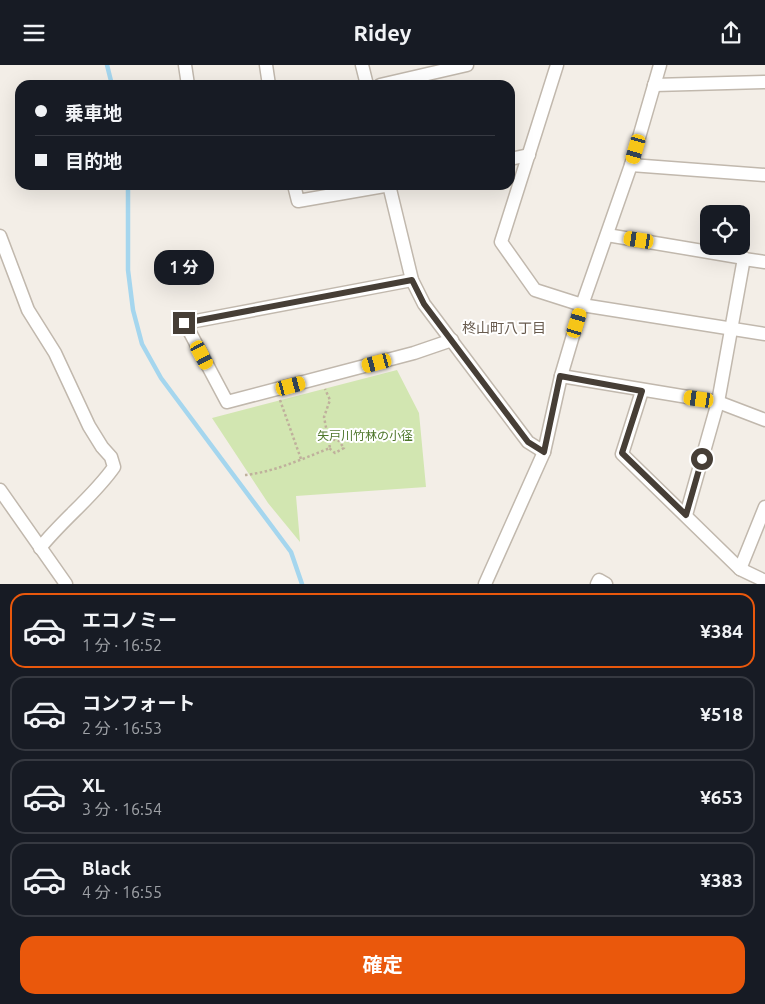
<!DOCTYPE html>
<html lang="ja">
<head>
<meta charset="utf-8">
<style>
  body { margin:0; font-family:Ubuntu,"Noto Sans JP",sans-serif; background:#242831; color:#f1f3f6; height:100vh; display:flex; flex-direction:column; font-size:19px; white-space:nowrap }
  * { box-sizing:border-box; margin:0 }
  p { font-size:16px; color:#9ea1a6 }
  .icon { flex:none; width:28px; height:28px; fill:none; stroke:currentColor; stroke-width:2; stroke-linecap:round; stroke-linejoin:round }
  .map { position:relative; height:519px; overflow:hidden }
  .drawer { display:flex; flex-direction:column; background:#171b24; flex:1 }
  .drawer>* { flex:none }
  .hud { position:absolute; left:15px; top:15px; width:500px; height:110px; border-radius:15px; box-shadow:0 5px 20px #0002; display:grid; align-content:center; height:110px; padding:0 20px; background:#171b24 }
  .fabs { position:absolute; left:700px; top:140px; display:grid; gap:10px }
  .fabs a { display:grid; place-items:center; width:50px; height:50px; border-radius:10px; background:#171b24; box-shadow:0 5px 20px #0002; font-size:25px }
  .end { position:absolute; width:22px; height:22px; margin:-11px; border:6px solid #463e36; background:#fff; box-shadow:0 0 0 2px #fff }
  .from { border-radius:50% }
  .bubble { position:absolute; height:35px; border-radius:15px; background:#171b24; box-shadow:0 5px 20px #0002; font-size:16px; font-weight:700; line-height:35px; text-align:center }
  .car { position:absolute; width:15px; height:30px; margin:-15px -8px; border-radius:6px; box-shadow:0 0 4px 1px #0007; background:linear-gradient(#f5c518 24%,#345 0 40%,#f5c518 0 76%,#345 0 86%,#f5c518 0) }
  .hud b { display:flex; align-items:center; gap:18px; height:48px; font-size:19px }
  .hud b+b { border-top:1px solid #363941 }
  .hud i { width:12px; height:12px; background:#f1f3f6 }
  ul { padding:9px 0 0; list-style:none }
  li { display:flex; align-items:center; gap:15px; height:75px; margin:0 10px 8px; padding:0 10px; border:2px solid #363941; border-radius:15px }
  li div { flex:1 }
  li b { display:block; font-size:19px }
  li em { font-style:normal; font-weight:700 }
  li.on { border-color:#ea580c }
  li>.icon { width:45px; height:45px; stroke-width:1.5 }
  .cta { display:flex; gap:10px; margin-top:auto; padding:10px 20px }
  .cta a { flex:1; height:58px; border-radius:15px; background:#ea580c; color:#fff; font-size:20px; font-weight:700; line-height:58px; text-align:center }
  header { display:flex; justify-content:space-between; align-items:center; height:65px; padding:0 20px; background:#171b24; font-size:22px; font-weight:700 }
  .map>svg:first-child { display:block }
</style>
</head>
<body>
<header><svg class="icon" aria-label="menu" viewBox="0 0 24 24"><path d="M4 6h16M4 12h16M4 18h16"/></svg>Ridey<svg class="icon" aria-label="share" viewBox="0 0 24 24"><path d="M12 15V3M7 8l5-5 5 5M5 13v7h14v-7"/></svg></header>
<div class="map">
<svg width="765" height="519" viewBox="0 0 765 519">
  <rect width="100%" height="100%" fill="#f3eee7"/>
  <!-- green -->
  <polygon fill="#d2e6b1" points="397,305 419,348 426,422 296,431 300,477 268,438 212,353"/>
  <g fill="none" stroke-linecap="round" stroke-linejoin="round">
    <!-- stream -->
    <g stroke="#a5d6ee" stroke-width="4.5">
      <polyline points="107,0 112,20"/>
      <polyline points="128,120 128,205 133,245 142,279 161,313 291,487 302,519"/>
    </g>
    <!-- street casing -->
    <g stroke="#c1b8ad" stroke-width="15">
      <g id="street">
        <polyline points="185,0 188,20"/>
        <polyline points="266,0 269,20"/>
        <polyline points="362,0 367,20"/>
        <polyline points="557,0 501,177 535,225 582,240 765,269"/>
        <polyline points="380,20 467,0"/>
        <polyline points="654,20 765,17"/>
        <polyline points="510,94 529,90"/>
        <polyline points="631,100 765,110"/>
        <polyline points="294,120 298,136 390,120"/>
        <polyline points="389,120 412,215 424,239 528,377 544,387"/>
        <polyline points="607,170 744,193 718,337 686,450"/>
        <path d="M0,171L28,245L55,288L89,361L102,382L111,392L114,402C93,432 63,454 40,483"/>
        <polyline points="744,194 765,197"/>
        <polyline points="412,215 185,258 227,337 414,288 452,275"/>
        <polyline points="561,311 718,337 765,355"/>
        <polyline points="642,326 622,389 740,504 765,516"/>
        <polyline points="0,425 66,519"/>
        <polyline points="740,504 765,442"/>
        <polyline points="485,519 544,387 561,311 582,240 631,100 660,0"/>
        <polyline points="597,519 599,515 606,519"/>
      </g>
    </g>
    <!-- path -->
    <g stroke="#bfb09c" stroke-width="2.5" stroke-dasharray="2.5 2.5" stroke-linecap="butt">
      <polyline points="280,335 301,394"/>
      <polyline points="328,373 339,376 344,383 335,388 329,383"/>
      <path d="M245,410C274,407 302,394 330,383L324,352L330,335L325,324"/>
    </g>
    <!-- street -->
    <use href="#street" stroke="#fff" stroke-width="12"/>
  </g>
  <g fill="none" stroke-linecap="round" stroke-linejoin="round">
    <!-- route -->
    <polyline stroke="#463e36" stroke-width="6" points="184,258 412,215 424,239 528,377 544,387 560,311 642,326 622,388 686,450 702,394"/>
  </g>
  <g text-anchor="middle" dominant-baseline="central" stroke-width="4" stroke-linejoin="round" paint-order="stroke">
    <!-- park labels -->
    <g font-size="12" fill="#4e762b" stroke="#fff">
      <text x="365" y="370">矢戸川竹林の小径</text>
    </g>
    <!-- neighbourhood labels -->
    <g font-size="14" fill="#685b4e" stroke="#fff">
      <text x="504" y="263">柊山町八丁目</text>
    </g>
  </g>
</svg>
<div class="fabs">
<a><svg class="icon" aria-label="locate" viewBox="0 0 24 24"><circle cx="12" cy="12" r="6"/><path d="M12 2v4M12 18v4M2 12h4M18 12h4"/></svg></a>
</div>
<i class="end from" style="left:702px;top:394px"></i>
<i class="end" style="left:184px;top:258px"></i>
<div class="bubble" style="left:154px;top:185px;width:60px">1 分</div>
<i class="car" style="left:636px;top:84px;rotate:196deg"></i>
<i class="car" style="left:639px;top:175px;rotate:279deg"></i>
<i class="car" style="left:577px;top:258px;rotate:17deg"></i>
<i class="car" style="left:202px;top:290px;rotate:152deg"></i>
<i class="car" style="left:377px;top:298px;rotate:255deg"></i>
<i class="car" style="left:291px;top:321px;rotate:75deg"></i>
<i class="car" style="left:699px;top:334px;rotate:278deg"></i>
<div class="hud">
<b><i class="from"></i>乗車地</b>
<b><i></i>目的地</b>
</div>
</div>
<section class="drawer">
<ul>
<li class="on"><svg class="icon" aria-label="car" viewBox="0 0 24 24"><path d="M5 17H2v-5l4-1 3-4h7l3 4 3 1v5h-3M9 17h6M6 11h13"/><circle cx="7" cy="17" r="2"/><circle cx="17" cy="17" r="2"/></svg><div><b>エコノミー</b><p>1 分 · 16:52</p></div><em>¥384</em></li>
<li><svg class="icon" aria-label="car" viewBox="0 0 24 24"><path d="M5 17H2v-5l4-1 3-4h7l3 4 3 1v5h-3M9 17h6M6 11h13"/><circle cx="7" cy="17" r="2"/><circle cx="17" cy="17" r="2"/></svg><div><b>コンフォート</b><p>2 分 · 16:53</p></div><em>¥518</em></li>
<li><svg class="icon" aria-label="car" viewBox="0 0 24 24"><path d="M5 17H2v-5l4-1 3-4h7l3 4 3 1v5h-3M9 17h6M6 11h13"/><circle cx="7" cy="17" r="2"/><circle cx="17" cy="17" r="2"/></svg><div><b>XL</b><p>3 分 · 16:54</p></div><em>¥653</em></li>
<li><svg class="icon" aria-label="car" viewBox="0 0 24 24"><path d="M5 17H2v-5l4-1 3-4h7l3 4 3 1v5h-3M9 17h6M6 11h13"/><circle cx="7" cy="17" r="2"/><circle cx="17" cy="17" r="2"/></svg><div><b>Black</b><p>4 分 · 16:55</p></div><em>¥383</em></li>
</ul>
<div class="cta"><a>確定</a></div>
</section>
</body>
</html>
